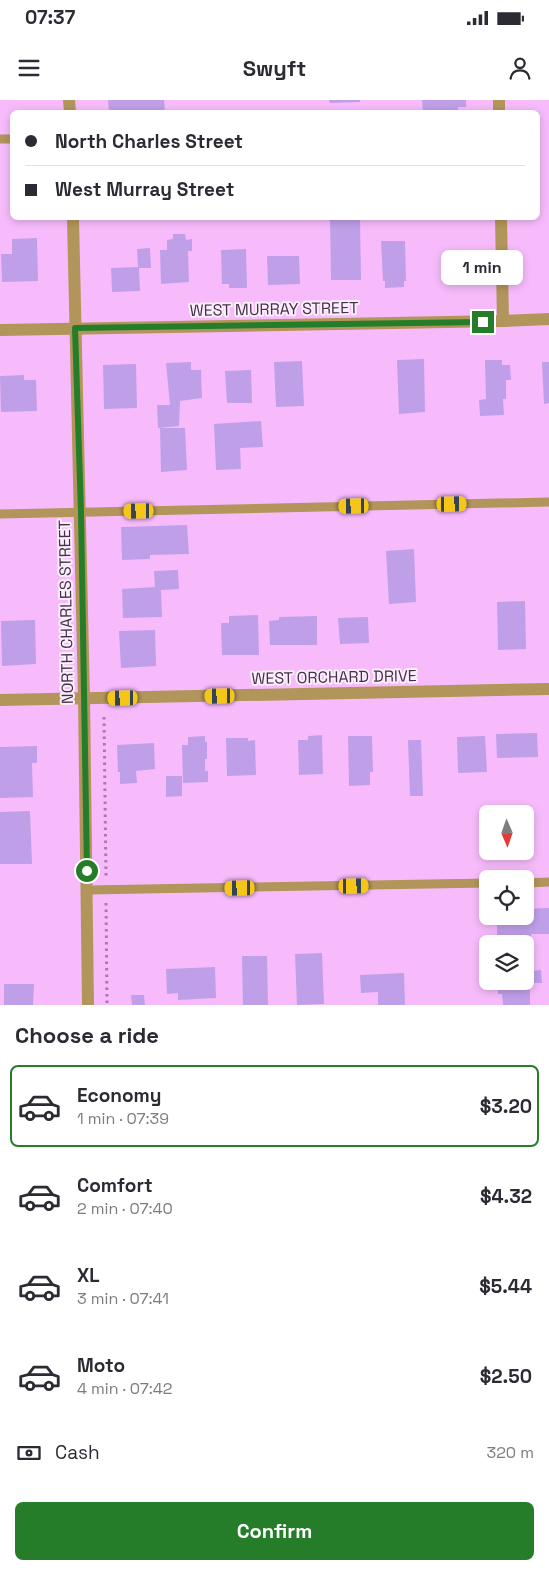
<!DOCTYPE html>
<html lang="en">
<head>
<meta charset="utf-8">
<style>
  body { margin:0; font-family:"Space Grotesk",sans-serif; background:#f7f7f7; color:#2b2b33; height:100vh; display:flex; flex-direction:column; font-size:19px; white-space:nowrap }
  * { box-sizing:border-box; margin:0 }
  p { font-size:16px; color:#7c7c81 }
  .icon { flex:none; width:28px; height:28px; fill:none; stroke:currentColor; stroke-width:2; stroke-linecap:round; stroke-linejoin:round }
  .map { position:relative; height:905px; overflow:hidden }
  .details { display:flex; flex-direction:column; background:#fff; flex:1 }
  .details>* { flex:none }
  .top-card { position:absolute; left:10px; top:10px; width:530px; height:110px; border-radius:8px; box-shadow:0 2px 8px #0003; display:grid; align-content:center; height:110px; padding:0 15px; background:#fff }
  .needle { width:32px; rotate:178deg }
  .controls { position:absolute; left:479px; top:705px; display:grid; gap:10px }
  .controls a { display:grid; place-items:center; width:55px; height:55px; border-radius:8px; background:#fff; box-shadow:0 2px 8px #0003; font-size:25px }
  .end { position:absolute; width:22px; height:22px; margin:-11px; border:6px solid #257d2a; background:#fff; box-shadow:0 0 0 2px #fff }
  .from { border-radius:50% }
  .bubble { position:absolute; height:35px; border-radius:8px; background:#fff; box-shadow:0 2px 8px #0003; font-size:16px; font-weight:700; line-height:35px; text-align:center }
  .car { position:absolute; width:15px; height:30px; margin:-15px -8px; border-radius:6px; box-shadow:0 0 4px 1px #0007; background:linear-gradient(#f5c518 24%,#345 0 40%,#f5c518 0 76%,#345 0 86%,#f5c518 0) }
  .top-card b { display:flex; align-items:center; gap:18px; height:48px; font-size:19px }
  .top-card b+b { border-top:1px solid #e1e1e2 }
  .top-card i { width:12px; height:12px; background:#2b2b33 }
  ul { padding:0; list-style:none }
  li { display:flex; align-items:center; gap:15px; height:82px; margin:0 10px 8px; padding:0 5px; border:2px solid transparent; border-radius:8px }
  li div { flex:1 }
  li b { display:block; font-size:19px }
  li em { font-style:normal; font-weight:700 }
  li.on { border-color:#257d2a }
  li>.icon { width:45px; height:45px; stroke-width:1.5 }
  h2 { padding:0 15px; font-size:22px; line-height:60px }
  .pay { display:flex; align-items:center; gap:12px; height:55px; padding:0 15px; font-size:19px }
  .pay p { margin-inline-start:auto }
  .primary-button { display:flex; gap:10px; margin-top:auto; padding:10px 15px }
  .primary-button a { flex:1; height:58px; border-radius:8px; background:#257d2a; color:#fff; font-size:20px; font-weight:700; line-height:58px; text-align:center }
  .status { display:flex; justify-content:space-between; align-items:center; height:35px; padding:0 25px; background:#fff; direction:ltr }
  .status svg { height:14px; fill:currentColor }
  header { display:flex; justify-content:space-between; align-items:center; height:65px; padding:0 15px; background:#fff; font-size:22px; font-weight:700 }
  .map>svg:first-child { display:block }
</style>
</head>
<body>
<div class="status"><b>07:37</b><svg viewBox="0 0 49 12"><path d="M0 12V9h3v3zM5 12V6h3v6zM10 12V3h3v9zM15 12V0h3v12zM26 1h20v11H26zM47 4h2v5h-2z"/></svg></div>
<header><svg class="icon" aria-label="menu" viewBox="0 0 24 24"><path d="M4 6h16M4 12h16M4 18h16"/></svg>Swyft<svg class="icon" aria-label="person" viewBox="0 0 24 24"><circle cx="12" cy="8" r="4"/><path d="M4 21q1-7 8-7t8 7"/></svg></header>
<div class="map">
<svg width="549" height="905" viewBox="0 0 549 905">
  <rect width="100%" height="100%" fill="#f7bbfc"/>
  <!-- building -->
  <g fill="#c09fe9">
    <polygon points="108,0 164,0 165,12 109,12"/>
    <polygon points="329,0 360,0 360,2 330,3"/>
    <polygon points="422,0 466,0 466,7 458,7 458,10 423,11"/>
    <polygon points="330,118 360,118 361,180 331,180"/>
    <polygon points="173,134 185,134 186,140 192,139 192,151 188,151 189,182 161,184 160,150 167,150 167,140 173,139"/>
    <polygon points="37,138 38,181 2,182 1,154 12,154 12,139"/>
    <polygon points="381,141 405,141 406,181 404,181 404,187 385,188 385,181 383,181"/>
    <polygon points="150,148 151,168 139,168 140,191 112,192 111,168 138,167 137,149"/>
    <polygon points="246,149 247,188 229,188 229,184 222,184 221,150"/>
    <polygon points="267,156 299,156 300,184 268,185"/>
    <polygon points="424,259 425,312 399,314 397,260"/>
    <polygon points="485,260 502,260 502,265 510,265 511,280 506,280 506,299 503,299 504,315 480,316 479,300 486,299"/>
    <polygon points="302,261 304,306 276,307 274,262"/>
    <polygon points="191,262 191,270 201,270 202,298 180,301 179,326 158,328 157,305 170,305 166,263"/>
    <polygon points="542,262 549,262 549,303 544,304"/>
    <polygon points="136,264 137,308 104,309 103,265"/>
    <polygon points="251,270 252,303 227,303 225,271"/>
    <polygon points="24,275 24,280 36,280 37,311 1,312 0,276"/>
    <polygon points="261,321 263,347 240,348 241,369 216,370 214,324"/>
    <polygon points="160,328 185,328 187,370 161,372"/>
    <polygon points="187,425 189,454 150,455 150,459 122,460 121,427"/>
    <polygon points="414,449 416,502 389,504 386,451"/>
    <polygon points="178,470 179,489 161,490 162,517 123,518 122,489 155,487 154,471"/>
    <polygon points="525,501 526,549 498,550 497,502"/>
    <polygon points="258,515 259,555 222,555 221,523 229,523 229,516"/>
    <polygon points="317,516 317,545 270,545 269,521 279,520 279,517"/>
    <polygon points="368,517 369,543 340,544 338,518"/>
    <polygon points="35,520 36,564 2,566 1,521"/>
    <polygon points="155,530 156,566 121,568 119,531"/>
    <polygon points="537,633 538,657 497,658 496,634"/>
    <polygon points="322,635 323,674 299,675 298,640 308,640 308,636"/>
    <polygon points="205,636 205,642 207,642 207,659 205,659 205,671 208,671 208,682 183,683 182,645 188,645 188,637"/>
    <polygon points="348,636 372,636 373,672 370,672 370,685 349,686"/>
    <polygon points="485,636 487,672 458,673 457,637"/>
    <polygon points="226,638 248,638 248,641 255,640 256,675 227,676"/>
    <polygon points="408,640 421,640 423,696 410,696"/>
    <polygon points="154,643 155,669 136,671 137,683 120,684 120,672 118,672 117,645"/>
    <polygon points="37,646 37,663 32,663 33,697 0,698 0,647"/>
    <polygon points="166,676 182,676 182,696 166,697"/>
    <polygon points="30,711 32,764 0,764 0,712"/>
    <polygon points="549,808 549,834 531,834 531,871 541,870 542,883 530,883 530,905 503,905 502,894 498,894 497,881 525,881 525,844 497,844 497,816 525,816 525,809"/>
    <polygon points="322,853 324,904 297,905 295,854"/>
    <polygon points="242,856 267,856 268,905 243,905"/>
    <polygon points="215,867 216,898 178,900 178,893 167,894 166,869"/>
    <polygon points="404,873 405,905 378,905 378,892 361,893 360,875"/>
    <polygon points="4,884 34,884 33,905 4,905"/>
    <polygon points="131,895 144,895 145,905 132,905"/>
  </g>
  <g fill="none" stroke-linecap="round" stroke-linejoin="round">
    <!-- path -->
    <g stroke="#a67baa" stroke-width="3" stroke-dasharray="2.5 4" stroke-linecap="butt">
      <polyline points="104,617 106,777"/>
      <polyline points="106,803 107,905"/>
    </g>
    <!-- lane -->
    <g stroke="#b2955b" stroke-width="9">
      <polyline points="0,39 12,39"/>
      <polyline points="0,414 549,402"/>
      <polyline points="525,783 549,782"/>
      <polyline points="87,790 488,783"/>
    </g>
    <!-- street -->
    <g stroke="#b2955b" stroke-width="12">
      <polyline points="69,0 70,12"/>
      <polyline points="499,0 499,12"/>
      <polyline points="73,118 84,598 88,905"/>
      <polyline points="501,118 503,221"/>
      <polyline points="0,230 503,221 549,219"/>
      <polyline points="0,600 549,589"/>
    </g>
  </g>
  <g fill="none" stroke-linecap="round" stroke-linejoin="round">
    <!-- route -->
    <polyline stroke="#257d2a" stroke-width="6" points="87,771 81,412 75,228 483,222"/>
  </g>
  <g text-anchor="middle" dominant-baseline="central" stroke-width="4" stroke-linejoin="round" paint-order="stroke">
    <!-- street labels -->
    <g font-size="16" fill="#472f49" stroke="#fceffd">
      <text transform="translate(274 209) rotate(-1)">WEST MURRAY STREET</text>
      <text transform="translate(66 512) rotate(-91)">NORTH CHARLES STREET</text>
      <text transform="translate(334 577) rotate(-1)">WEST ORCHARD DRIVE</text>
    </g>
  </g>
</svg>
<div class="controls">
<a><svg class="needle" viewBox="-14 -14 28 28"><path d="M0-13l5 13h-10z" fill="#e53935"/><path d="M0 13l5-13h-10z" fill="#7c7c81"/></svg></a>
<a><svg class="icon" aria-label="locate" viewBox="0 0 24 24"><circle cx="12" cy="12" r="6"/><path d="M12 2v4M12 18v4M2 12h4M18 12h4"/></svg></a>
<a><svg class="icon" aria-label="layers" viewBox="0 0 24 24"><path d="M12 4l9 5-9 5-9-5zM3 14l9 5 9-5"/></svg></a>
</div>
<i class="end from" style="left:87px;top:771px"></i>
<i class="end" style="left:483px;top:222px"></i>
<div class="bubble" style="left:441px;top:150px;width:82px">1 min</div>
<i class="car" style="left:452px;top:404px;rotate:89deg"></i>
<i class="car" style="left:354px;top:406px;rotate:269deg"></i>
<i class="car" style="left:139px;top:411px;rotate:269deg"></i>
<i class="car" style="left:220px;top:596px;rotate:269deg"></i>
<i class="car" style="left:123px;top:598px;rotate:269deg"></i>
<i class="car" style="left:354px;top:786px;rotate:89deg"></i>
<i class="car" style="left:240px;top:788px;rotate:269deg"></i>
<div class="top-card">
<b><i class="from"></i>North Charles Street</b>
<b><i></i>West Murray Street</b>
</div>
</div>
<section class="details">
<h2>Choose a ride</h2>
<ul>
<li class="on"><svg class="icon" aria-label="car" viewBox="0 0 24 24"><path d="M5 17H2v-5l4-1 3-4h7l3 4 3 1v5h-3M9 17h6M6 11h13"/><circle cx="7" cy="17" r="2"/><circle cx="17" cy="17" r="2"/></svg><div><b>Economy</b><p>1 min · 07:39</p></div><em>$3.20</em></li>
<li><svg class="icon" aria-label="car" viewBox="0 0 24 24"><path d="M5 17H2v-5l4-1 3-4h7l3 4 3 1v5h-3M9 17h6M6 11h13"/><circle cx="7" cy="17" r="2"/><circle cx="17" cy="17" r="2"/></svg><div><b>Comfort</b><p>2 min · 07:40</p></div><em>$4.32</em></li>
<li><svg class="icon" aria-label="car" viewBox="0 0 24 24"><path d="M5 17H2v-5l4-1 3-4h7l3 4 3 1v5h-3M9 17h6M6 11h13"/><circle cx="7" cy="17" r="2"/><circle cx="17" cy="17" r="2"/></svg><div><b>XL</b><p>3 min · 07:41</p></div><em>$5.44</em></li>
<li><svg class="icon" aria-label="car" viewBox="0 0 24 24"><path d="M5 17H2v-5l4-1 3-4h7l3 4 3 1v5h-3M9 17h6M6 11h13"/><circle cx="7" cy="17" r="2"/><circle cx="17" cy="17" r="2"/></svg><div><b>Moto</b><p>4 min · 07:42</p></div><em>$2.50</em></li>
</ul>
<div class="pay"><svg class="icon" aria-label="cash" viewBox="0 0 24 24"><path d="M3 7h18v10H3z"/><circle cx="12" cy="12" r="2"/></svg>Cash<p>320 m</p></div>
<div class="primary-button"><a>Confirm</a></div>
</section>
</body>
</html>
